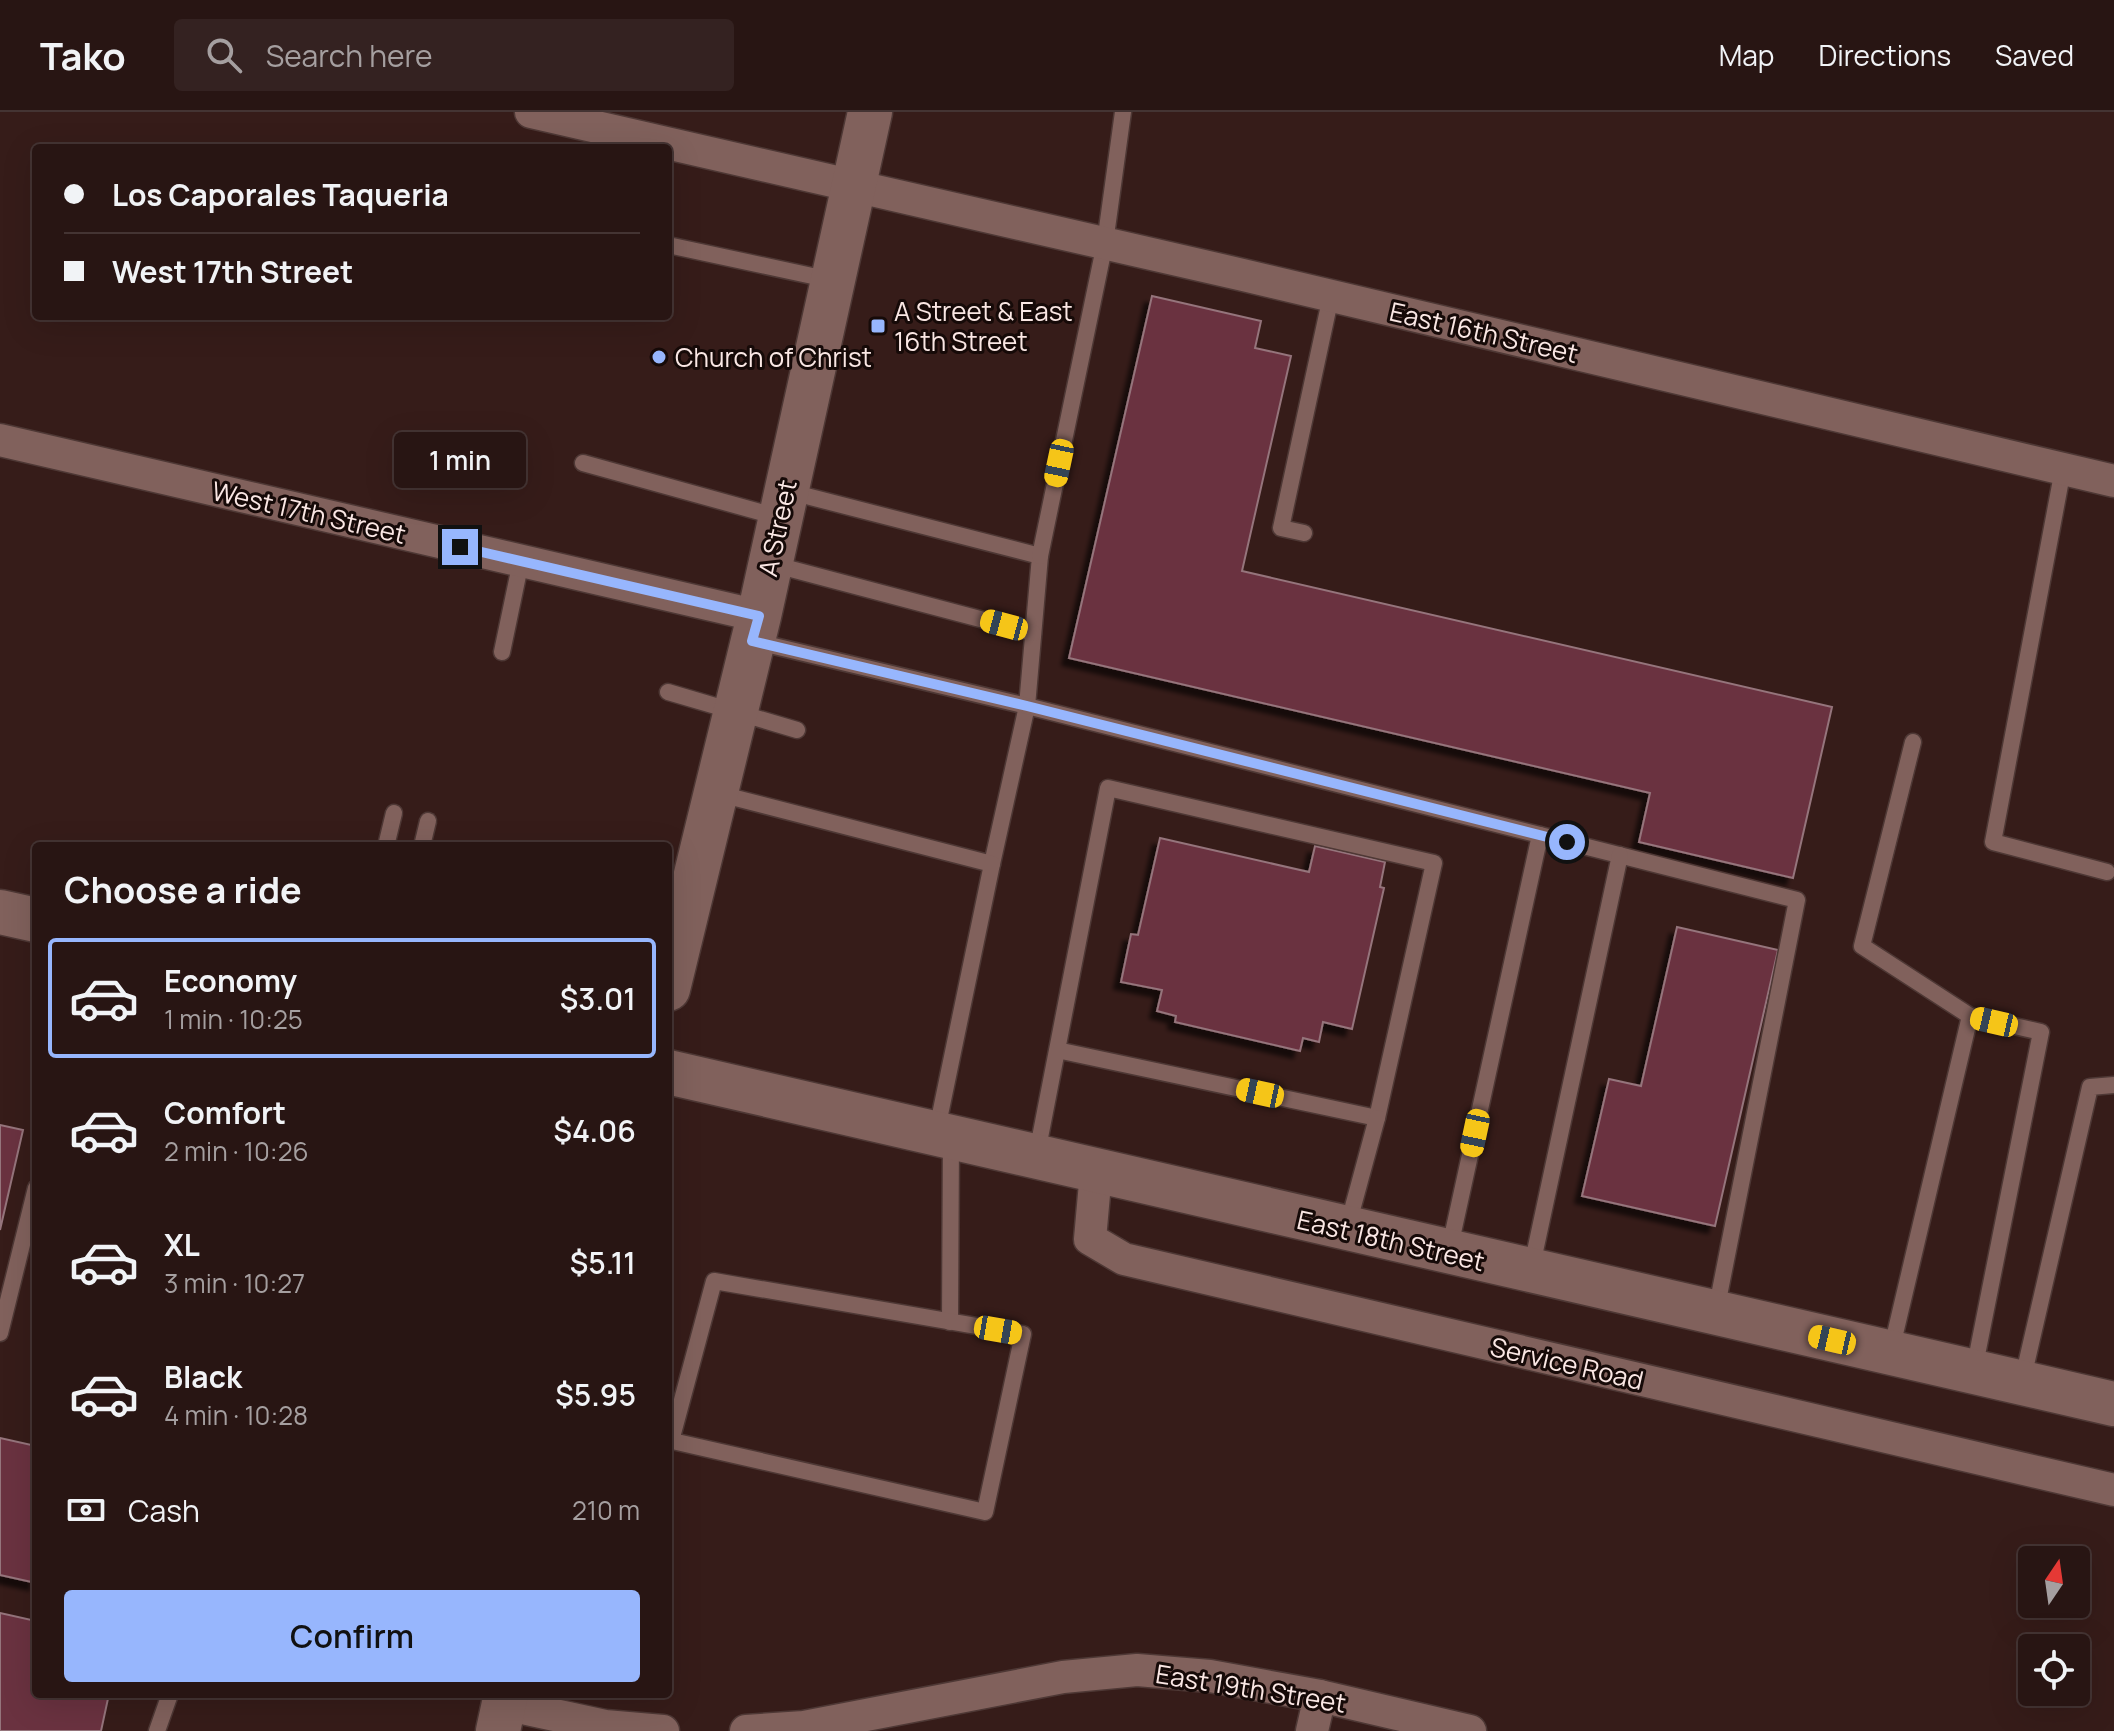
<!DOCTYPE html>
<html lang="en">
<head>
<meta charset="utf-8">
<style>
  body { margin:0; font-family:Manrope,sans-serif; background:#342221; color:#f1f3f6; height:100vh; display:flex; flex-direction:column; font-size:30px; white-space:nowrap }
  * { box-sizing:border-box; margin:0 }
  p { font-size:26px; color:#a59fa0 }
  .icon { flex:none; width:44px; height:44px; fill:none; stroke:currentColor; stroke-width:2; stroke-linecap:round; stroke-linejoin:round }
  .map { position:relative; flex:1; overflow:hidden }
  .drawer { position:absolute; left:32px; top:730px; width:640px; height:856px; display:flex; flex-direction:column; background:#281513; border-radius:8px; box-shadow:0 8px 32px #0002,0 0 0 2px #443433 }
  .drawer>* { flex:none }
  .guide { position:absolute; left:32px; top:32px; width:640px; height:176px; border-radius:8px; box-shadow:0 8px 32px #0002,0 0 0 2px #443433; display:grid; align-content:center; height:176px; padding:0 32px; background:#281513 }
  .needle { width:52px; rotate:13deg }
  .controls { position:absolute; left:2018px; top:1434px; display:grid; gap:16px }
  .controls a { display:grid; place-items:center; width:72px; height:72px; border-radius:8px; background:#281513; box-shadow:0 8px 32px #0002,0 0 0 2px #443433; font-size:40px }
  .end { position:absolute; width:36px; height:36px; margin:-18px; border:10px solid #97b6fd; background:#111; box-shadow:0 0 0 4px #111 }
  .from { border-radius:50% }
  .bubble { position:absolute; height:56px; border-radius:8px; background:#281513; box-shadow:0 8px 32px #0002,0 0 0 2px #443433; font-size:26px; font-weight:600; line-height:56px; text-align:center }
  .car { position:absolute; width:24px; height:48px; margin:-24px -12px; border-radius:10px; box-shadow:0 0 6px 2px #0007; background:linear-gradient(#f5c518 24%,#345 0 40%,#f5c518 0 76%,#345 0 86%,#f5c518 0) }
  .guide b { display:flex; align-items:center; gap:28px; height:76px; font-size:30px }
  .guide b+b { border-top:2px solid #443433 }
  .guide i { width:20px; height:20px; background:#f1f3f6 }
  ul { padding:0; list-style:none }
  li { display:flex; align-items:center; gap:24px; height:120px; margin:0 16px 12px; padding:0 16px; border:4px solid transparent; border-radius:8px }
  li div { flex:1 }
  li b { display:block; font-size:30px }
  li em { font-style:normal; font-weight:600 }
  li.current { border-color:#97b6fd }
  li>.icon { width:72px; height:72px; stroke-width:1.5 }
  h2 { padding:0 32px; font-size:36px; line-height:96px }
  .pay { display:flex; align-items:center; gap:20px; height:88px; padding:0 32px; font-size:30px }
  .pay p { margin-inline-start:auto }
  .action { display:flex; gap:16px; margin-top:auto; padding:16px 32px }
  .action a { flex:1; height:92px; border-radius:8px; background:#97b6fd; color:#111; font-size:32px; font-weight:600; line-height:92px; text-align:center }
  header { display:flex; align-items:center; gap:48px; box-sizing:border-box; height:112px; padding:0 40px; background:#281513; border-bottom:2px solid #443433 }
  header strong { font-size:38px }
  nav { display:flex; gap:44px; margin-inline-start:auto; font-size:28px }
  .search { width:560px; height:72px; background:#342221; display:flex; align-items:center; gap:20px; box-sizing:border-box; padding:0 28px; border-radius:8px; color:#a59fa0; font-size:30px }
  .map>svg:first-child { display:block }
</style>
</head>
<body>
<header>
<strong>Tako</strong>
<div class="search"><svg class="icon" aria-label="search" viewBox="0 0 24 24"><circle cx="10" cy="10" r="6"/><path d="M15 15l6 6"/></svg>Search here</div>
<nav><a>Map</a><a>Directions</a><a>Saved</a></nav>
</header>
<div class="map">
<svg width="2114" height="1619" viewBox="0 0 2114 1619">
  <defs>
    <filter id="shadow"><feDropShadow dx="-7" dy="7" stdDeviation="2" flood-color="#0009"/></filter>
  </defs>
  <rect width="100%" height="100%" fill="#361c19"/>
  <!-- building -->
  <g fill="#6b3141" stroke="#95747b" stroke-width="2" filter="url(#shadow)">
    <polygon points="1152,184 1261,209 1255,236 1291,244 1242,459 1832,595 1793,766 1639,730 1650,681 1069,546"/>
    <polygon points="1160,726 1309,760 1315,734 1385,750 1380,775 1384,776 1352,917 1323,910 1319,930 1303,926 1300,939 1175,910 1176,904 1157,899 1162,878 1121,870 1131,822 1138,823"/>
    <polygon points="1677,815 1778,838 1715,1114 1582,1084 1609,967 1641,974"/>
    <polygon points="0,1013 23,1018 0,1118"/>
    <polygon points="0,1326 36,1334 36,1471 0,1463"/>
    <polygon points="0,1501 36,1509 36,1582 109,1582 101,1619 0,1619"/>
  </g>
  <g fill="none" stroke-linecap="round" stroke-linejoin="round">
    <!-- lane casing -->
    <g stroke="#4e3835" stroke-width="19">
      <g id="lane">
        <polyline points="668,133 831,168"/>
        <polyline points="583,351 778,405"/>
        <polyline points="2063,357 1993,730 2107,760"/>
        <polyline points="787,379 1040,444 1027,594 992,752"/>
        <polyline points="1304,421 1281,416 1331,184"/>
        <polyline points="1040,444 1105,131 1123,0"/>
        <polyline points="772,452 1033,521"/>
        <polyline points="753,529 1027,594 1540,723 1449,1139"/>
        <polyline points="502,540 521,449"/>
        <polyline points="668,580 797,618"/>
        <polyline points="1913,630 1862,834 1970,904"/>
        <polyline points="716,681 992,752 936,1022"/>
        <polyline points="1540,723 1797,788 1716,1199"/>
        <polyline points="386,734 394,701"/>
        <polyline points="422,734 428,709"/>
        <polyline points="1037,1041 1108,676 1434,751 1377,1006 1057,938"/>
        <polyline points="1348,1113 1377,1006"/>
        <polyline points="1531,1158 1620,743"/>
        <polyline points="950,1210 951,1027"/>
        <polyline points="0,1221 36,1076"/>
        <polyline points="1891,1239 1970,904 2041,920 1974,1258"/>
        <polyline points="2022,1270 2090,975 2114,973"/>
        <polyline points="668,1328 985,1400 1023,1222 714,1169 671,1329"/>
        <polyline points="157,1619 170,1582"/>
      </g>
    </g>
    <!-- street casing -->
    <g stroke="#4e3835" stroke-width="35">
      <g id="street">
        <polyline points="531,0 1243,163 2114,369"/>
        <polyline points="0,328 759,504"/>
        <polyline points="1096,1060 1090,1127 1124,1147 2114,1378"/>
        <polyline points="504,1592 605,1614 663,1619"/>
        <polyline points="746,1619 804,1615 1063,1565 1137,1558 1210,1564 1320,1584 1470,1619"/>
        <polyline points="1312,1619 1320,1584"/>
      </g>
    </g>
    <!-- secondary casing -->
    <g stroke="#4e3835" stroke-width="47">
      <g id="secondary">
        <polyline points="0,800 36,808"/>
        <polyline points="668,877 759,504 870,0"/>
        <polyline points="668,960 2114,1292"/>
        <polyline points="498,1619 506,1582"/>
      </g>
    </g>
    <!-- lane -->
    <use href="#lane" stroke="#81615c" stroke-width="16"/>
    <!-- street -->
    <use href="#street" stroke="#81615c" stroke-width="32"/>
    <!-- secondary -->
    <use href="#secondary" stroke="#81615c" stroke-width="44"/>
  </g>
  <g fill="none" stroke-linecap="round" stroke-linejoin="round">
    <!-- route -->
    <polyline stroke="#97b6fd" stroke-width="10" points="460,435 759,504 752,529 1027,594 1567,730"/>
  </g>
  <!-- markers -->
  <g fill="#97b6fd" stroke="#160a08" stroke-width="3">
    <rect x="870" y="206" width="16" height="16" rx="4"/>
    <circle cx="659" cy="245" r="8"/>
  </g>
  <g text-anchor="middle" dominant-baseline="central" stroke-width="6" stroke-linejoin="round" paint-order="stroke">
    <!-- poi labels -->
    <g font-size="26" fill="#fae7e4" stroke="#160a08" text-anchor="start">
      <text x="894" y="199">A Street &amp; East<tspan x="894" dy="30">16th Street</tspan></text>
      <text x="675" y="245">Church of Christ</text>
    </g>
    <!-- street labels -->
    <g font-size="26" fill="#fae7e4" stroke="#160a08">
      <text transform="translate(1484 220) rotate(13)">East 16th Street</text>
      <text transform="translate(309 400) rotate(13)">West 17th Street</text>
      <text transform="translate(777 416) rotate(-78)">A Street</text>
      <text transform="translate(1391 1128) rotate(13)">East 18th Street</text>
      <text transform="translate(1567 1251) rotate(13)">Service Road</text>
      <text transform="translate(1251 1576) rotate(9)">East 19th Street</text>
    </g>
  </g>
</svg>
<div class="controls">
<a><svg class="needle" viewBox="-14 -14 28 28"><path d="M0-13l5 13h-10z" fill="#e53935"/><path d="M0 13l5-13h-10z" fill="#a59fa0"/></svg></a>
<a><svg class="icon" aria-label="locate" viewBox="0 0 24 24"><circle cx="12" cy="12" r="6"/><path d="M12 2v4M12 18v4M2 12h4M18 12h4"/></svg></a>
</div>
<i class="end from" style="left:1567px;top:730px"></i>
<i class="end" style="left:460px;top:435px"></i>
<div class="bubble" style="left:394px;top:320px;width:132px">1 min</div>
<i class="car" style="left:1059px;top:351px;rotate:192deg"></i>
<i class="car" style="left:1004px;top:513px;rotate:285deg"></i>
<i class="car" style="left:1994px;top:910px;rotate:283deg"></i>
<i class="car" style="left:1260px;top:981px;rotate:282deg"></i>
<i class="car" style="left:1475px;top:1021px;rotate:192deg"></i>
<i class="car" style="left:998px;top:1218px;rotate:100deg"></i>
<i class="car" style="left:1832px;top:1228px;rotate:283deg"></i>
<div class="guide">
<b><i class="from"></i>Los Caporales Taqueria</b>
<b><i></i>West 17th Street</b>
</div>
<section class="drawer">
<h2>Choose a ride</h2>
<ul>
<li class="current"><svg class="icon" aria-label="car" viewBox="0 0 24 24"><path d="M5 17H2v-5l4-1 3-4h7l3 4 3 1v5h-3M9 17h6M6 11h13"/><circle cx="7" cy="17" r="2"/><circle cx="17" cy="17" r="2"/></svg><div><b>Economy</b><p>1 min · 10:25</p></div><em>$3.01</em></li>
<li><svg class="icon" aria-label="car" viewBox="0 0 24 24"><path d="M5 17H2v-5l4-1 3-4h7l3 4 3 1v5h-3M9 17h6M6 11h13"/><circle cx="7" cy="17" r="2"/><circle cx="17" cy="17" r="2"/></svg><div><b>Comfort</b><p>2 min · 10:26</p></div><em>$4.06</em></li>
<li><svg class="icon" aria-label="car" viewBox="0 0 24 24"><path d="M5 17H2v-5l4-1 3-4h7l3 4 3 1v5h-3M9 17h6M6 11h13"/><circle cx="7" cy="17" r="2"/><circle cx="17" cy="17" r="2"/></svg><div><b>XL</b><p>3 min · 10:27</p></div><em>$5.11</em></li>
<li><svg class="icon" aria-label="car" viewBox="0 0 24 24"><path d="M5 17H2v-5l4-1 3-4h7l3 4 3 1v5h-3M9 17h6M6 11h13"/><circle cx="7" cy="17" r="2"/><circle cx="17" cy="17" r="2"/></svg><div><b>Black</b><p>4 min · 10:28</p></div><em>$5.95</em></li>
</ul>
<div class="pay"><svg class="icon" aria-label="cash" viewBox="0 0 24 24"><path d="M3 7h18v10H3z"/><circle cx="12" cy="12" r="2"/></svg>Cash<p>210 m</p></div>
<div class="action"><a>Confirm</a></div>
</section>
</div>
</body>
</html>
